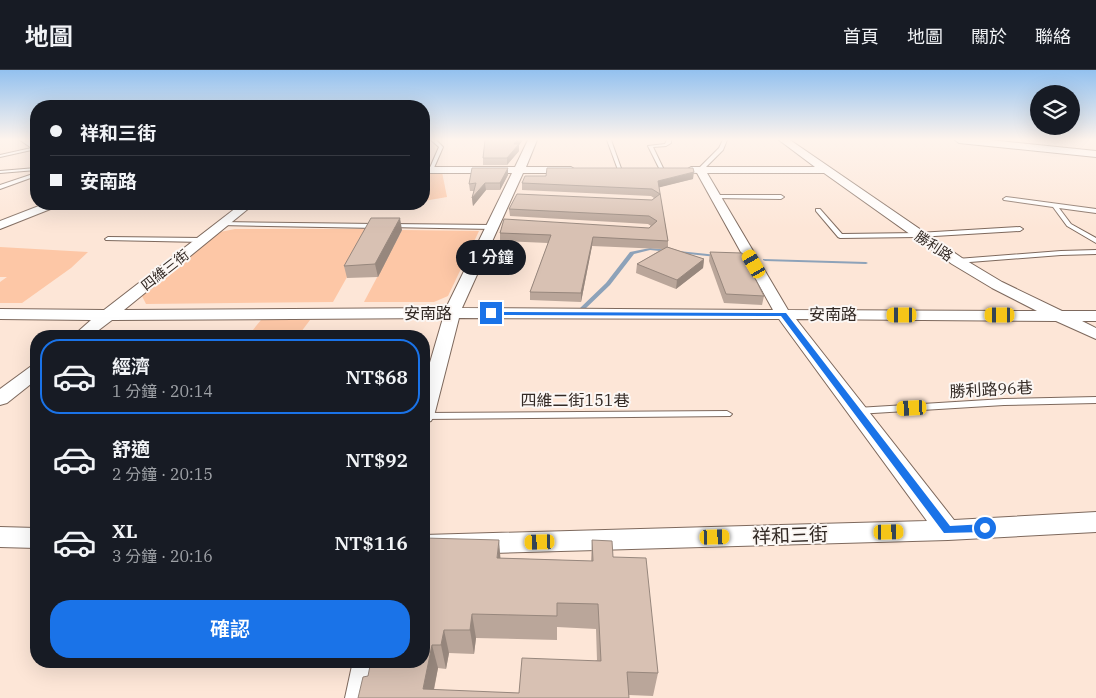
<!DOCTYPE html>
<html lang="zh-TW">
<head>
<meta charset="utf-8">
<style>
  body { margin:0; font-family:"IBM Plex Serif","Noto Sans TC",serif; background:#20242c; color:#f1f3f6; height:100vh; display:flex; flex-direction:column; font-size:19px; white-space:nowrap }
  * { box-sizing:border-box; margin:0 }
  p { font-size:16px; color:#9ea1a6 }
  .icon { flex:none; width:28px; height:28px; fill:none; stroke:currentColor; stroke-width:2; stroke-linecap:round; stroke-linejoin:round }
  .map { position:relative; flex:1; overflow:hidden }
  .sheet { position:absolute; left:30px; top:260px; width:400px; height:338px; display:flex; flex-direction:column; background:#171b24; border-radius:20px; box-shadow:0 5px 20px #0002 }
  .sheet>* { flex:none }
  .guide { position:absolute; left:30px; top:30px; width:400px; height:110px; border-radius:20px; box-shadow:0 5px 20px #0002; display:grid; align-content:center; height:110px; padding:0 20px; background:#171b24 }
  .buttons { position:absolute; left:1030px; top:15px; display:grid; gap:10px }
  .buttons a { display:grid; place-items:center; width:50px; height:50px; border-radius:50%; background:#171b24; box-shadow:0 5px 20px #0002; font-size:25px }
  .end { position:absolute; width:22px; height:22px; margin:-11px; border:6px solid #1a73e8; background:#fff; box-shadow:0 0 0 2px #fff }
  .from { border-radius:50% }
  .bubble { position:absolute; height:35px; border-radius:18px; background:#171b24; box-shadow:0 5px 20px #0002; font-size:16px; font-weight:600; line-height:35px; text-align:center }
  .car { position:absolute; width:15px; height:30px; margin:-15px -8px; border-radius:6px; box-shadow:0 0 4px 1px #0007; background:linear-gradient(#f5c518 24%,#345 0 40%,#f5c518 0 76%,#345 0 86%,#f5c518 0) }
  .guide b { display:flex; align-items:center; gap:18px; height:48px; font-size:19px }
  .guide b+b { border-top:1px solid #363941 }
  .guide i { width:12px; height:12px; background:#f1f3f6 }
  ul { padding:9px 0 0; list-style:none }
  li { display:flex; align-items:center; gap:15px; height:75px; margin:0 10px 8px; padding:0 10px; border:2px solid transparent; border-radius:20px }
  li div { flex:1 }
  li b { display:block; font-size:19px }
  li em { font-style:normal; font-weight:600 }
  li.active { border-color:#1a73e8 }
  li>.icon { width:45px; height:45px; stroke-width:1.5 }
  .action { display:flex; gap:10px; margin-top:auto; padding:10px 20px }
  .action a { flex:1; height:58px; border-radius:20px; background:#1a73e8; color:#fff; font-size:20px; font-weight:600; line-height:58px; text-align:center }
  header { display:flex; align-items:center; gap:30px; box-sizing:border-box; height:70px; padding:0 25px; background:#171b24; border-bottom:1px solid #363941 }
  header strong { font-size:24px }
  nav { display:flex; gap:28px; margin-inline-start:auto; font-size:18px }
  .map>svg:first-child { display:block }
</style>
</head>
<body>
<header>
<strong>地圖</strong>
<nav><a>首頁</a><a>地圖</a><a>關於</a><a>聯絡</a></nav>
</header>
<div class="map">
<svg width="1096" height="628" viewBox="0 0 1096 628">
  <rect width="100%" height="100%" fill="#fde6d7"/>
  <!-- green -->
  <g fill="#fdc7a6">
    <polygon points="427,102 442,102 447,127 424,131"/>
    <polygon points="235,159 374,159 333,232 146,234 142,226 220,162"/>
    <polygon points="402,160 479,161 448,226 434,232 364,232"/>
    <polygon points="0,177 88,182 71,198 22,233 0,233 0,212 7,207 0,207"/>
    <polygon points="261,250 310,250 298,266 248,266"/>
  </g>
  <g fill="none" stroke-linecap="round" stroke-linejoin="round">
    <!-- stream -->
    <g fill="#8da2b9" fill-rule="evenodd">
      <polygon points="650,178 717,185 719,186 717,187 650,180 634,184 610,215 583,241 579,241 579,239 606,213 630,182"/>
      <polygon points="763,189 866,192 868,193 866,194 765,191 763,190"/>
    </g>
    <!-- lane casing -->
    <g stroke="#7e695d" stroke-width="2">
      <g id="lane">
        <polygon points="431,70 436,70 443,77 433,100 431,101 429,100 439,77"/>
        <polygon points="607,70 611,70 622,101 618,100"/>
        <polygon points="667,70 671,70 671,73 666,76 653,77 664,100 662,101 660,100 648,76 665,74"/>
        <polygon points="723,70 727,70 723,80 702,101 698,101 698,99 719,78"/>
        <polygon points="36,77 36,79 0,87 0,85"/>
        <polygon points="36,98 36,100 0,103 0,101"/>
        <polygon points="36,103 36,106 0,119 0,115"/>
        <polygon points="716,125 781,125 784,127 781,129 714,128 714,126"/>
        <polygon points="1006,127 1096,139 1096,143 1059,138 1071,154 1096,168 1096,173 1067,156 1053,137 1004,130 1003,129"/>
        <polygon points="816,139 820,139 842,164 918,163 1020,157 1023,159 1020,161 918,167 840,168 838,167 816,141"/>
        <polygon points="222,152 377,154 380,156 377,158 220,155 219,154"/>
        <polygon points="390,154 492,155 495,157 492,159 388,157 387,156"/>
        <polygon points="108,167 203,168 206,170 203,172 106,170 105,169"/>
        <polygon points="1096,180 1096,184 1061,185 957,193 954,191 957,189 1061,181"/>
        <polygon points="1096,327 1096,333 1004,335 857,344 852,341 857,338 1004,329"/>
        <polygon points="727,341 732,344 730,346 424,349 424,343"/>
      </g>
    </g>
    <!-- street casing -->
    <g stroke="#7e695d" stroke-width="2">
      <g id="street">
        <polygon points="20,70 31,70 36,74 36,81"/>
        <path d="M528,70H537L526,97H571L576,100L571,103H523L462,238L773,240L697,103L687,102L686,100L691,97H815L779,70H790L962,188L1002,212L1062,241H1096V251H1082L1096,258V269L1056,251L796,249L954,450L1096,442V462L948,470L424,485V465L927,451L779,249L459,248L434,346L431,351L424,353V313L443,248L112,250L91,266H73L91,250L0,249V239L104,240L241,134H254L124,240L446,238L512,103H424V97H515ZM707,103H824L952,194L992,218L1037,241L788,240Z"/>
        <polygon points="955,70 990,70 1096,81 1096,87 959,73"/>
        <polygon points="44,134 60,134 58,136 0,159 0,151"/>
        <polygon points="36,295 36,310 7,333 0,335 0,319 30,297"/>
        <polygon points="0,457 36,458 36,478 0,477"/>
        <polygon points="353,591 383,591 375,628 345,628"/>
      </g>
    </g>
    <!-- lane -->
    <use href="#lane" fill="#fff" fill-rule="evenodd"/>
    <!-- street -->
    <use href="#street" fill="#fff" fill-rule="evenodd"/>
  </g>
  <!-- wall -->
  <g fill="#baa69a" fill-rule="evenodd">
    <polygon points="485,70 523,70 519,75 519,81 507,95 483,95 483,88"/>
    <polygon points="508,105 500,120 486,120 473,136 472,128 474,121 470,121 469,114"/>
    <polygon points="546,106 693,109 659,117 668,171 668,177 704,189 703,198 676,219 636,203 637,194 662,179 592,176 581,232 530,230 530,222 548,173 500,171 500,163 649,158 651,156 648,154 510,146 509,139 652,130 654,128 651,126 522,120 522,113"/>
    <polygon points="402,160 378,207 347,208 344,196"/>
    <polygon points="710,182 764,226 762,235 724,233 709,191"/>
    <path d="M424,468L501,488L591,491L592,470L613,487L658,603L653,626L629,625L358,628L368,606ZM557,557L596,559L597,590L519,623L434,620L438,598L446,599L449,583L474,584L476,568L557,570Z"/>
  </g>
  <!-- shaded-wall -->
  <g fill="#97877d">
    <polygon points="517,70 523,70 519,75 519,81 507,95 507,88 514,74"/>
    <polygon points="426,98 426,105 424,123 424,111"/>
    <polygon points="508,98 508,105 500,120 500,113"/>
    <polygon points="694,102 693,109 657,118 658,111"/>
    <polygon points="485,113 486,120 473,136 472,128"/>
    <polygon points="400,148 402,160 378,207 375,194"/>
    <polygon points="593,167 592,176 581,232 581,223"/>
    <polygon points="704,189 703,198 676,219 677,210"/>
    <polygon points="499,470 501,495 497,488"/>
    <polygon points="472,544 476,568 474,584 470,560"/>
    <polygon points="444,560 449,583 446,599 441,575"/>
    <polygon points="432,575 438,598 432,628 423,619"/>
  </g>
  <!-- building -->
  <g fill="#d8c1b3" stroke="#97877d" fill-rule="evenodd">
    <polygon points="485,70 517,70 514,74 519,74 507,88 483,88"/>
    <polygon points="424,98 426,98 424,111"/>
    <polygon points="472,98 508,98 500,113 485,113 472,128 476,113 469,114"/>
    <polygon points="547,98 693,98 694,102 658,111 668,171 593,167 581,223 530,222 551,165 500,163 504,149 649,158 657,151 649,146 509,139 517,124 652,130 660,124 652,119 522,113 525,106 546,106"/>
    <polygon points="371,148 400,148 375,194 344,196"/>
    <polygon points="667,177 704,189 677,210 637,194"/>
    <polygon points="710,182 742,183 764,226 726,224"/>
    <path d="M424,468L499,470L497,488L593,491L592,470L612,471L613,487L646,488L658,603L627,602L629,628H358L363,607L368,606L371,591H424ZM557,533L598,534L601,591L522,588L519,623L423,619L432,575H441L444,560H470L472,544L557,546Z"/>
  </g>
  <!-- sky -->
  <linearGradient id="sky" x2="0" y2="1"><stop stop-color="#93c1ef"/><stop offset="0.44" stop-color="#fef4ed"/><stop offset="1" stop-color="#fef4ed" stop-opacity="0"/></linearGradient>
  <rect width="1096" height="158" fill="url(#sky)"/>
  <!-- route -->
  <polygon fill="#1a73e8" points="489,242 786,243 950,456 985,454 990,458 985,462 944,463 781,246 491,245 488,243"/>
  <g text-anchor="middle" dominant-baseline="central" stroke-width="4" stroke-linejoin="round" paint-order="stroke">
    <!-- far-street labels -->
    <g font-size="14" fill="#332a25" stroke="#fcf7f4">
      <text transform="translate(934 176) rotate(34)">勝利路</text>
      <text transform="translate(165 200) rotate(-38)">四維三街</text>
    </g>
    <!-- street labels -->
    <g font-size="16" fill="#332a25" stroke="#fcf7f4">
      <text x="428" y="243">安南路</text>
      <text x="833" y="244">安南路</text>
      <text transform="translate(991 319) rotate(-3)">勝利路96巷</text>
      <text x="575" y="330">四維二街151巷</text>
    </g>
    <!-- near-street labels -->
    <g font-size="19" fill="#332a25" stroke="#fcf7f4">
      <text transform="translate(790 465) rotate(-2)">祥和三街</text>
    </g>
  </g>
</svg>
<div class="buttons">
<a><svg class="icon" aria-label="layers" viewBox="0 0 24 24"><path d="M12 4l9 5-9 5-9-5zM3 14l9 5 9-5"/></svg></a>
</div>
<i class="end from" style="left:985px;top:458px"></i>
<i class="end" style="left:491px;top:243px"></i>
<div class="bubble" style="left:456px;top:170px;width:70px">1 分鐘</div>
<i class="car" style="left:754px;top:194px;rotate:330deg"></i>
<i class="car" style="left:902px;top:245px;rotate:270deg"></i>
<i class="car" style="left:1000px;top:245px;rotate:270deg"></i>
<i class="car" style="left:912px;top:338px;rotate:267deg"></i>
<i class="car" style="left:889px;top:462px;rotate:89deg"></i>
<i class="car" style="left:715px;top:467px;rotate:88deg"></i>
<i class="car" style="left:540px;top:472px;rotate:268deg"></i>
<div class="guide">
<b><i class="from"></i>祥和三街</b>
<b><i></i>安南路</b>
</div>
<section class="sheet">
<ul>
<li class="active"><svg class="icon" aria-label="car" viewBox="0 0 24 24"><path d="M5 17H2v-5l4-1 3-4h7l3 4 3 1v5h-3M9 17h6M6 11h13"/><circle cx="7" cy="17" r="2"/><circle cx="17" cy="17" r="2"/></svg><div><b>經濟</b><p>1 分鐘 · 20:14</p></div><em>NT$68</em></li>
<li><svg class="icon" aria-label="car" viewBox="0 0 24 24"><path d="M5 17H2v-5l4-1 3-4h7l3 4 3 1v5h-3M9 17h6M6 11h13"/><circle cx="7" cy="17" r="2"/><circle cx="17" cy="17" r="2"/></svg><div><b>舒適</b><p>2 分鐘 · 20:15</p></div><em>NT$92</em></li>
<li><svg class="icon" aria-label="car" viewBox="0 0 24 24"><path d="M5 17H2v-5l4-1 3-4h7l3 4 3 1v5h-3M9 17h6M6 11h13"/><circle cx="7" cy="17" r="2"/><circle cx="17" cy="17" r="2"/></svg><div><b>XL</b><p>3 分鐘 · 20:16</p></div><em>NT$116</em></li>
</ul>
<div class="action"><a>確認</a></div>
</section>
</div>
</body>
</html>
